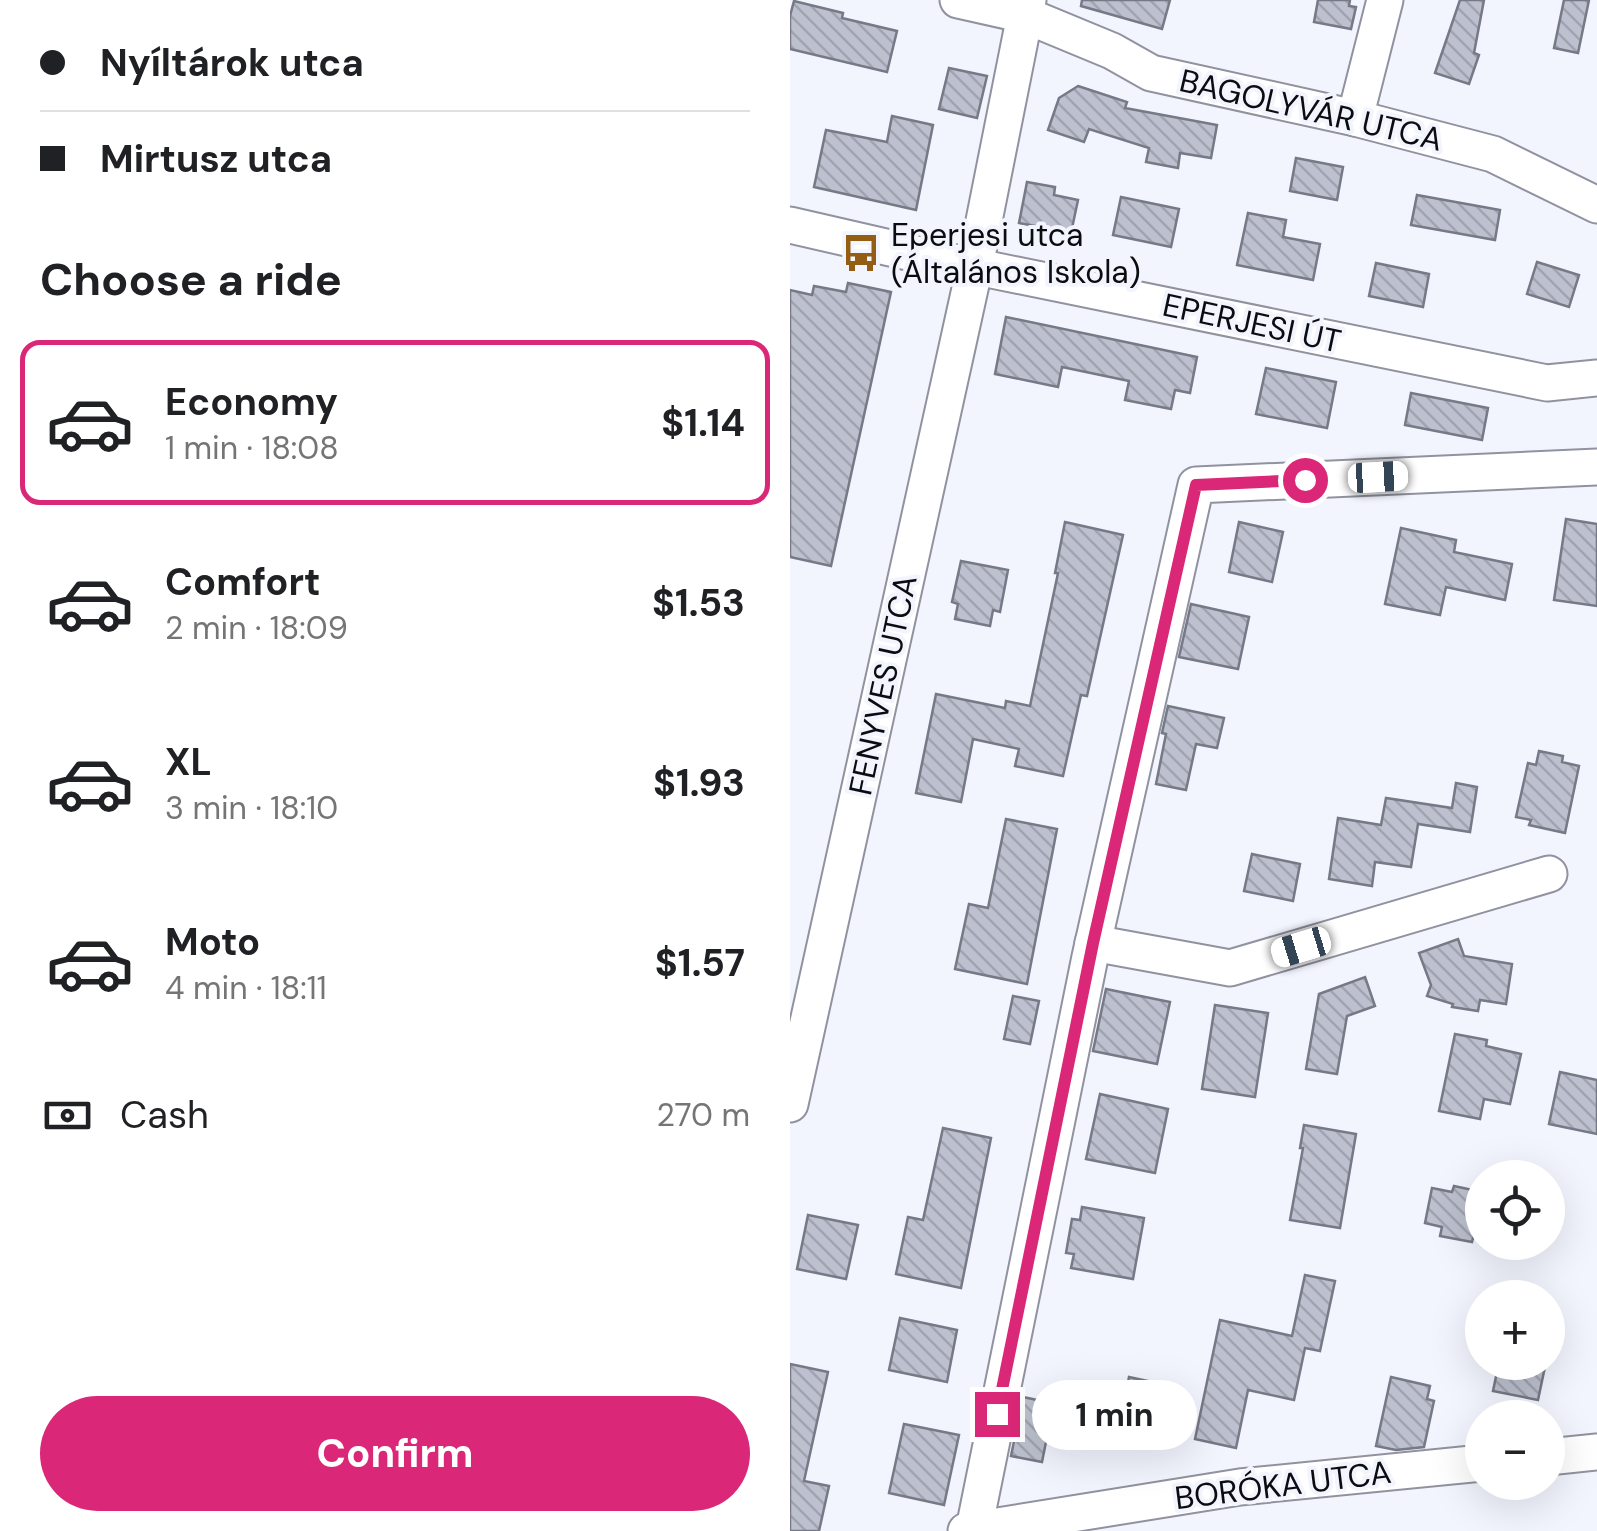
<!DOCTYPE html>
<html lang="en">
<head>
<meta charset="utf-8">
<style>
  body { margin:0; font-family:"DM Sans",sans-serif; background:#f6f6f6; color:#202124; height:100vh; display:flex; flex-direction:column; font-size:38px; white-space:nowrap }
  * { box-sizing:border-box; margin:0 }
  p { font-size:32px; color:#757577 }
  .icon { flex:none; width:55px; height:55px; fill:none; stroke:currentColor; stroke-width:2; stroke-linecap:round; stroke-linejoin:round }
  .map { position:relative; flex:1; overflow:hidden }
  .sheet { display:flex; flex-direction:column; background:#fff; width:790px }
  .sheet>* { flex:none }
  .guide { display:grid; align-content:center; height:220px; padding:0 40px; background:#fff }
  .buttons { position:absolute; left:675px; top:1160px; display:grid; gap:20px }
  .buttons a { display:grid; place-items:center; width:100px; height:100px; border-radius:50%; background:#fff; box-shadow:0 10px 40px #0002; font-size:50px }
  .end { position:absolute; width:45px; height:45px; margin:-22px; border:12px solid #db2777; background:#fff; box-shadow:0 0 0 5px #fff }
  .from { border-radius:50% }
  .bubble { position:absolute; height:70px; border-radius:35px; background:#fff; box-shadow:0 10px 40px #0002; font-size:32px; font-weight:700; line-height:70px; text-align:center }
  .car { position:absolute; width:30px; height:60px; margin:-30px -15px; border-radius:12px; box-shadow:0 0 8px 2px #0007; background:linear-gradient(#fff 24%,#345 0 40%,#fff 0 76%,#345 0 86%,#fff 0) }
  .guide b { display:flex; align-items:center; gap:35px; height:95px; font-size:38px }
  .guide b+b { border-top:2px solid #e0e0e0 }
  .guide i { width:25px; height:25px; background:#202124 }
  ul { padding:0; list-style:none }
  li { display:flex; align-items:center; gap:30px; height:165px; margin:0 20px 15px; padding:0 20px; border:5px solid transparent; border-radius:20px }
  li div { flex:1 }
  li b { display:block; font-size:38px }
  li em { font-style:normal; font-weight:700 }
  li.on { border-color:#db2777 }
  li>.icon { width:90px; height:90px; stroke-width:1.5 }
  h2 { padding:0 40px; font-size:45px; line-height:120px }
  .pay { display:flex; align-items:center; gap:25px; height:110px; padding:0 40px; font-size:38px }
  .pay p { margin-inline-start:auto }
  .primary-button { display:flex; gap:20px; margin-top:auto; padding:20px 40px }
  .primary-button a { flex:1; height:115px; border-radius:60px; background:#db2777; color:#fff; font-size:40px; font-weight:700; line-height:115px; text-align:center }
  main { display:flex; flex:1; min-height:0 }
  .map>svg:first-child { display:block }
</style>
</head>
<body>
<main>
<section class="sheet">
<div class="guide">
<b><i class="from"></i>Nyíltárok utca</b>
<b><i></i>Mirtusz utca</b>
</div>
<h2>Choose a ride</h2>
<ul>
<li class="on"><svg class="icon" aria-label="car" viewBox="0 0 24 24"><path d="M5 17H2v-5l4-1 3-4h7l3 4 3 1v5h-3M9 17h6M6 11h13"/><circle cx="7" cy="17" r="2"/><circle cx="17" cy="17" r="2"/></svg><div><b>Economy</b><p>1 min · 18:08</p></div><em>$1.14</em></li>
<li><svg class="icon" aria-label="car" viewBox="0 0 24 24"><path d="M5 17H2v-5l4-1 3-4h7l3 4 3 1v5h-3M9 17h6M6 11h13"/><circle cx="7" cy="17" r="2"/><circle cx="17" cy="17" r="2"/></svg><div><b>Comfort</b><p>2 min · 18:09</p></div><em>$1.53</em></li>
<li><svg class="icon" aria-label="car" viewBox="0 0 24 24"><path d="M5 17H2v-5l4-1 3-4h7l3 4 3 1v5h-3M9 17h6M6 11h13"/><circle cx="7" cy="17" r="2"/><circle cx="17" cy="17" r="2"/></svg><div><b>XL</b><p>3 min · 18:10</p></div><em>$1.93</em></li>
<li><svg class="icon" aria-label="car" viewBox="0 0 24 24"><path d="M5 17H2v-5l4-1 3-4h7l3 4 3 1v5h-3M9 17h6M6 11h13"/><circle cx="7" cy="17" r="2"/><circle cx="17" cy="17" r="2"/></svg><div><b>Moto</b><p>4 min · 18:11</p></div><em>$1.57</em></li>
</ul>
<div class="pay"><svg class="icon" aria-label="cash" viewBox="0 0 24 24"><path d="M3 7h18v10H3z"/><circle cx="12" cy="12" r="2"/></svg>Cash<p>270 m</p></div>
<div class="primary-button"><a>Confirm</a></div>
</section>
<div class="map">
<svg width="807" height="1531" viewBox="0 0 807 1531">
  <defs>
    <pattern id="building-back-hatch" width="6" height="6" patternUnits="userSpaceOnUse" patternTransform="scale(2.5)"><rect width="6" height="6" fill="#bdc0ce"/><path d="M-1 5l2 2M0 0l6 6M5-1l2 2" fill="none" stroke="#a1a4b0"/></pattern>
  </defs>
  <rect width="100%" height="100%" fill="#f3f5fe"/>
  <!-- building -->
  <g fill="url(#building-back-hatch)" stroke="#767986" stroke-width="2.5">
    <polygon points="292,0 380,0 372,29 291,6"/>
    <polygon points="528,0 560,0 559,6 566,7 561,29 524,22"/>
    <polygon points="670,0 694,0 684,53 689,55 679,84 645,73"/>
    <polygon points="774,0 799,0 788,53 764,48"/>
    <polygon points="4,1 53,13 52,18 107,31 97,72 0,49 0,16"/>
    <polygon points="159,68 197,76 187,118 149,109"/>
    <polygon points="288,86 337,102 335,108 427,125 421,158 390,153 388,168 356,162 359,148 299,129 294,142 258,130 269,98"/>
    <polygon points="102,116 143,125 126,210 24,187 36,130 97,142"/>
    <polygon points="506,158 553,167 547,200 500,191"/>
    <polygon points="237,182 265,187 264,195 288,200 281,233 229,223"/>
    <polygon points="627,195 710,210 705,240 621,225"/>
    <polygon points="331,197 389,209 381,247 323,235"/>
    <polygon points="458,213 496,220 493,237 530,244 523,280 447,265"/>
    <polygon points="747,262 789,275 779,307 737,294"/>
    <polygon points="586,263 639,274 633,307 579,296"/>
    <polygon points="58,283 101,292 41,566 0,557 0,290 22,295 24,286 56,292"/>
    <polygon points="216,317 407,357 400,393 385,390 381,409 335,400 339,381 272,367 268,387 205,374"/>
    <polygon points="476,368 546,382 537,428 466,414"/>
    <polygon points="621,393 698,408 692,440 615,425"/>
    <polygon points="776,519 807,524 807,606 764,600"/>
    <polygon points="275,522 333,535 297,696 291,695 273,776 225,766 229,749 183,739 171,802 126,793 146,694 215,708 216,701 240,706 268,573 265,573"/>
    <polygon points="449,522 493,532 482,582 439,572"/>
    <polygon points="611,528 666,540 664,552 722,564 715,600 656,587 650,615 595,604"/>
    <polygon points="171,561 218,570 210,612 203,610 200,626 165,619 168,604 162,602"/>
    <polygon points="401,604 459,617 448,669 389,657"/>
    <polygon points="378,706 434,718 427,748 406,744 396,790 366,784 376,734 372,733"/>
    <polygon points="749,751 773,756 772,762 789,766 775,833 739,825 741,820 726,817 738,763 746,765"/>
    <polygon points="666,783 687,787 680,832 628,824 621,867 585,862 582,886 539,879 548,818 591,825 596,798 662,808"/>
    <polygon points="216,819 267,829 237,984 165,969 179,904 198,908"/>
    <polygon points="462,854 510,864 503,901 454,891"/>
    <polygon points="668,939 674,956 722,964 716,1004 690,1000 688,1011 662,1007 663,1004 637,996 641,985 629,953"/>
    <polygon points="575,977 585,1006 557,1016 547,1074 516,1069 529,994"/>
    <polygon points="316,989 380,1002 367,1064 303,1051"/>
    <polygon points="223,996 249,1001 240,1044 214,1039"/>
    <polygon points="425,1005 478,1013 465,1097 412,1089"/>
    <polygon points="665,1034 697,1040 696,1046 731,1054 720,1104 694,1099 690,1119 649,1111"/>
    <polygon points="770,1072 807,1080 807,1134 759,1124"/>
    <polygon points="310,1094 378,1109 365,1173 296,1159"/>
    <polygon points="514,1125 566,1134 550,1228 500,1220 513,1148 510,1148"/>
    <polygon points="153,1128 201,1138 171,1288 106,1274 118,1217 133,1220"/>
    <polygon points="664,1186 692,1192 692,1235 684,1234 682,1242 650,1236 652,1227 635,1223 642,1188 662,1192"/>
    <polygon points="292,1207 354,1218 343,1279 281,1268 284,1254 276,1253 282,1219 290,1220"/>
    <polygon points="18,1215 68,1225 56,1279 7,1269"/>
    <polygon points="515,1275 545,1281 530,1351 515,1348 504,1400 458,1390 446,1448 405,1439 430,1320 502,1336"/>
    <polygon points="110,1318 167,1330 157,1382 99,1370"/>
    <polygon points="709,1362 756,1362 748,1400 703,1391"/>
    <polygon points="0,1364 38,1372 14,1481 39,1486 29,1531 0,1531"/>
    <polygon points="339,1377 367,1383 360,1414 333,1408"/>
    <polygon points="601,1377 640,1386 637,1399 644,1401 634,1447 606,1450 586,1446"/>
    <polygon points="233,1397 290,1409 283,1443 257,1437 252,1462 221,1456"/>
    <polygon points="114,1424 169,1435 154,1505 99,1493"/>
  </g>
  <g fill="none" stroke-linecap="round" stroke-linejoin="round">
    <!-- minor casing -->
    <g stroke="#9092a0" stroke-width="39">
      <g id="minor">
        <polyline points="168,0 235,15 322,51 361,73 565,118 703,154 807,205"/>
        <polyline points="565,118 595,0"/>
        <polyline points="0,225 148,259 757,383 807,378"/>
        <polyline points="303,943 440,968 759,874"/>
        <polyline points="0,1104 185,266 238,0"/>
        <polyline points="758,1457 807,1452"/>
        <polyline points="184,1529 300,957 406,485 807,467"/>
        <polyline points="176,1531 450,1487 692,1463"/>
      </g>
    </g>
    <!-- minor -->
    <use href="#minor" stroke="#fff" stroke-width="35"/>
  </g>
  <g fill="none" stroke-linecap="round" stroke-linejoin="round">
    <!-- route -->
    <polyline stroke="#db2777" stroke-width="12" points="207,1414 303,943 406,485 515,480"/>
  </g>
  <!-- icons -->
  <defs>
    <g id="bus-bare" transform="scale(3)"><path d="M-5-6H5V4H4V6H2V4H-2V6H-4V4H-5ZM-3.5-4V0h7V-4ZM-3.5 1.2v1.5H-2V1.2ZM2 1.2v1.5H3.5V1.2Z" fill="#935d14" stroke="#f3f5fe" stroke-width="2.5" paint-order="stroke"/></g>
  </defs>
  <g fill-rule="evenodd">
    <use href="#bus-bare" x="71" y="253"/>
  </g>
  <g text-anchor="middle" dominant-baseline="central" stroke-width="8" stroke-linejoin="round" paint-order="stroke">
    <!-- street labels -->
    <g font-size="32" fill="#0b0c10" stroke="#f3f5fe">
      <text transform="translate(521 110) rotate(13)">BAGOLYVÁR UTCA</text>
      <text transform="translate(462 323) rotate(12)">EPERJESI ÚT</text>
      <text transform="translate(93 685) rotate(-78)">FENYVES UTCA</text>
      <text transform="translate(493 1485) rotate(-7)">BORÓKA UTCA</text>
    </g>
    <!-- poi labels -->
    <g font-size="32" fill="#0b0c10" stroke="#f3f5fe" text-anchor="start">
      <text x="101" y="235">Eperjesi utca<tspan x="101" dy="37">(Általános Iskola)</tspan></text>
    </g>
  </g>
</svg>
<div class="buttons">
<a><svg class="icon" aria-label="locate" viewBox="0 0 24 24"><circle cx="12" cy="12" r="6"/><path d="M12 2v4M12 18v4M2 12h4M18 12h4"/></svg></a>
<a>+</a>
<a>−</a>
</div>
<i class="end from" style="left:515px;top:480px"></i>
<i class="end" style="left:207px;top:1414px"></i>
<div class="bubble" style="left:242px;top:1380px;width:165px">1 min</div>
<i class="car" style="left:588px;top:477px;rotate:87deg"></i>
<i class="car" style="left:511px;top:947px;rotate:253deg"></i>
</div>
</main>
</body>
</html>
